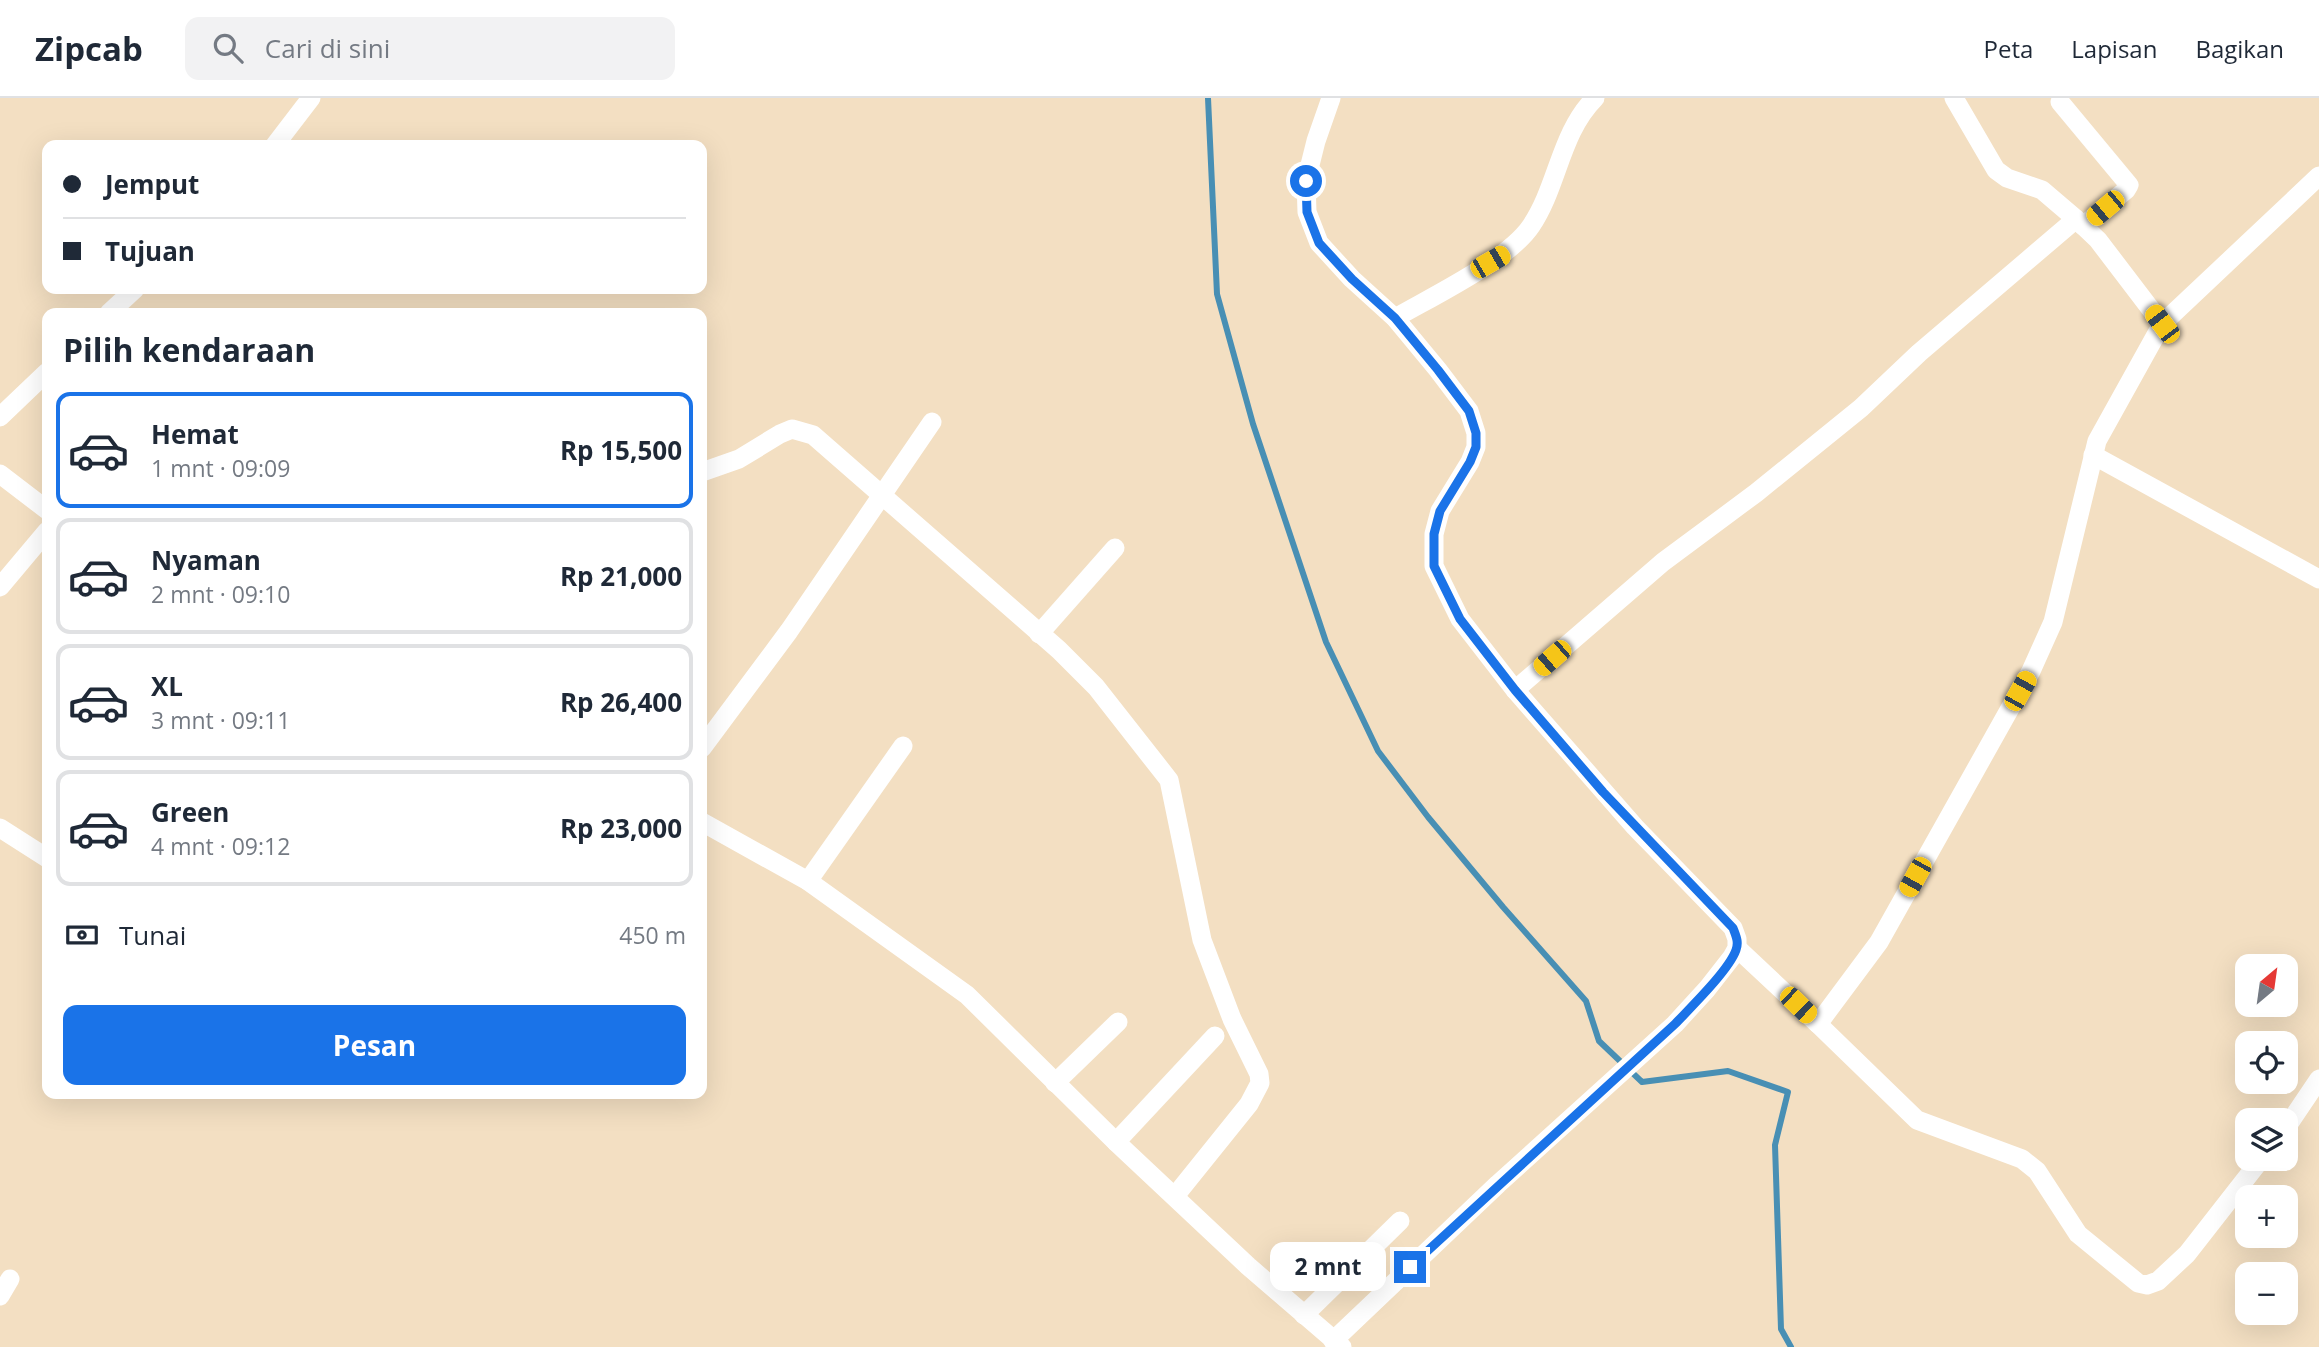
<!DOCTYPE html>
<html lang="id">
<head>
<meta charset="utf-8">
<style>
  body { margin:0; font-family:"Open Sans",sans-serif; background:#f2f2f3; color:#1f2937; height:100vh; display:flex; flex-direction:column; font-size:26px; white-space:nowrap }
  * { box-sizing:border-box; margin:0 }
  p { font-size:23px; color:#747a83 }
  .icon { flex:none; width:38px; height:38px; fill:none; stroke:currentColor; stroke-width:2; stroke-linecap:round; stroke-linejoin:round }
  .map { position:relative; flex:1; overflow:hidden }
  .side { position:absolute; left:42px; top:210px; width:665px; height:791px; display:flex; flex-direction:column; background:#fff; border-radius:14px; box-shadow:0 7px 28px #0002 }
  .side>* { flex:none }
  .hud { position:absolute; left:42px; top:42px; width:665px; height:154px; border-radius:14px; box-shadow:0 7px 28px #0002; display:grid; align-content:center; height:154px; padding:0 21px; background:#fff }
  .needle { width:46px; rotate:29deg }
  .fabs { position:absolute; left:2235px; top:856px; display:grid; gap:14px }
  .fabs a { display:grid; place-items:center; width:63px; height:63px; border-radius:14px; background:#fff; box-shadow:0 7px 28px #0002; font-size:35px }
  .end { position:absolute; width:32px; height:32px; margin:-16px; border:9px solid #1a73e8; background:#fff; box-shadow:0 0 0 4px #fff }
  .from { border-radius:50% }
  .bubble { position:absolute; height:49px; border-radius:14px; background:#fff; box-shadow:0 7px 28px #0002; font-size:23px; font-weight:700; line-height:49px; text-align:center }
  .car { position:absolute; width:21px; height:42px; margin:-21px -10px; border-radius:9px; box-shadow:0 0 5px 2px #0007; background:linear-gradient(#f5c518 24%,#345 0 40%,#f5c518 0 76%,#345 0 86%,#f5c518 0) }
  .hud b { display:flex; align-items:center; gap:24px; height:66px; font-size:26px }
  .hud b+b { border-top:2px solid #e0e1e3 }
  .hud i { width:18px; height:18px; background:#1f2937 }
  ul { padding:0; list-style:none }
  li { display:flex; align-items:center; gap:21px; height:116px; margin:0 14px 10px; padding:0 7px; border:4px solid #e0e1e3; border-radius:14px }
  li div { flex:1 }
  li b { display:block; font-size:26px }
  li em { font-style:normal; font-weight:700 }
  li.on { border-color:#1a73e8 }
  li>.icon { width:63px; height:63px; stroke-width:1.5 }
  h2 { padding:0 21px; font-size:32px; line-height:84px }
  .pay { display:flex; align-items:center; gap:18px; height:77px; padding:0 21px; font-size:26px }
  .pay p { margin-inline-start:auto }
  .button { display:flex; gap:14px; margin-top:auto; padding:14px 21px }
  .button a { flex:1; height:80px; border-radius:14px; background:#1a73e8; color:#fff; font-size:28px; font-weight:700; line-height:80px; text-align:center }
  header { display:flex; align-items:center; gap:42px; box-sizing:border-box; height:98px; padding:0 35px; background:#fff; border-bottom:2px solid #e0e1e3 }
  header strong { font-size:33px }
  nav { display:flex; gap:38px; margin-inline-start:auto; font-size:24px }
  .search { width:490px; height:63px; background:#f2f2f3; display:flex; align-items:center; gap:18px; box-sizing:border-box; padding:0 24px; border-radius:14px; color:#747a83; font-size:26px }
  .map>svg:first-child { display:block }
</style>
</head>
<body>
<header>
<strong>Zipcab</strong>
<div class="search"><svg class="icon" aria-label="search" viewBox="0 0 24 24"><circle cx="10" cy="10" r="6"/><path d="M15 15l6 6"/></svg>Cari di sini</div>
<nav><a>Peta</a><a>Lapisan</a><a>Bagikan</a></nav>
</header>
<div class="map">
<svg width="2319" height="1249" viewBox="0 0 2319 1249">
  <rect width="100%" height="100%" fill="#f3dfc2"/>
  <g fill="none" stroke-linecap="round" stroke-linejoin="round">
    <!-- stream -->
    <polyline stroke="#488fb4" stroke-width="6" points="1208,0 1217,196 1253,326 1326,544 1378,653 1428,719 1503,809 1586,903 1599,943 1642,984 1728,973 1788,994 1775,1047 1781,1231 1791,1249"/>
    <!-- minor -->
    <g stroke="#fff" stroke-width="19">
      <polyline points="1331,0 1316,43 1306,83 1307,114 1319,145 1352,181 1395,220 1438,272 1469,313 1476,335 1476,349 1470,364 1440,413 1434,436 1434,468 1460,521 1515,592 1635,729 1733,830 1737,841 1737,850 1732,859 1707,891 1675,926 1498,1086 1333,1243"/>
      <polyline points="1954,0 1996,72 2007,80 2042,92 2076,121"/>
      <polyline points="2060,4 2129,87 2126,92 2083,128"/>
      <polyline points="275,47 311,0"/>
      <polyline points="109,215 135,191"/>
      <path d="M1395,220C1433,198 1508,162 1531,128C1558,88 1560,35 1595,0"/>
      <polyline points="0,319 47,274"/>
      <polyline points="2093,357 2319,481"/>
      <polyline points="702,374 739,361 780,336 792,331 813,337 1059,552 1096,589 1169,682 1202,842 1232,921 1259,976 1260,985 1249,1006 1175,1098"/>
      <polyline points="0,376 47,412"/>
      <polyline points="0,489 47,433"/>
      <polyline points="1039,536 1115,450"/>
      <polyline points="1515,592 1663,464 1756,395 1861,310 1919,255 2076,121 2098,142 2162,226"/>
      <polyline points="702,650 789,533 932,324"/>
      <polyline points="702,724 808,783 967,897 1116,1044 1248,1168 1342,1249"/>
      <polyline points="0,730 47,760"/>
      <polyline points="808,783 903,648"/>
      <polyline points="1737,850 1818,926 1879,844 2031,573 2053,524 2097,343 2162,226 2319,78"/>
      <polyline points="1818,926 1917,1022 2022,1061 2037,1073 2078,1136 2138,1185 2147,1187 2158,1183 2187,1156 2262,1060"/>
      <polyline points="1055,985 1118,924"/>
      <polyline points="2286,1030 2319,981"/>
      <polyline points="1116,1044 1215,938"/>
      <polyline points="0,1198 10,1181"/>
      <polyline points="1304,1217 1400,1123"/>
    </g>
  </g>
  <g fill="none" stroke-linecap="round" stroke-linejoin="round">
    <!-- route -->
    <path stroke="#1a73e8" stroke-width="9" d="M1306,83L1307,114L1319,145L1352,181L1395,220L1438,272L1469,313L1476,335V349L1470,364L1440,413L1434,436V468L1460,521L1515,592L1603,694L1733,830C1736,838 1739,844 1736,852C1729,872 1691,909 1675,926L1410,1169"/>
  </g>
</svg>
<div class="fabs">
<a><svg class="needle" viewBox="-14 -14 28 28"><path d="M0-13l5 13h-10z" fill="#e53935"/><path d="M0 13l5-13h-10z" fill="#747a83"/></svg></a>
<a><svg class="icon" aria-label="locate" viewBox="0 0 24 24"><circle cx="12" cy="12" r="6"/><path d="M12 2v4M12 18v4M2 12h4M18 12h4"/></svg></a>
<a><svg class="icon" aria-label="layers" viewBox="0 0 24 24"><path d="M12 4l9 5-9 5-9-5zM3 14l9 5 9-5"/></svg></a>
<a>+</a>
<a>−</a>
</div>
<i class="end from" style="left:1306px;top:83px"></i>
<i class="end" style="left:1410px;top:1169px"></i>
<div class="bubble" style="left:1270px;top:1144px;width:116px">2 mnt</div>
<i class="car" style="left:2105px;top:110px;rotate:230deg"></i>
<i class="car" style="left:1490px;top:164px;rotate:60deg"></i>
<i class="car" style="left:2162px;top:226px;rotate:323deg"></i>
<i class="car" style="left:1552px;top:560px;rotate:229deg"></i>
<i class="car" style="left:2020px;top:593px;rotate:29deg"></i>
<i class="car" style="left:1915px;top:779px;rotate:209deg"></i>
<i class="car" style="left:1798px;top:907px;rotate:134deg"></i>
<div class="hud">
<b><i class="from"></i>Jemput</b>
<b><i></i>Tujuan</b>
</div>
<section class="side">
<h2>Pilih kendaraan</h2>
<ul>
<li class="on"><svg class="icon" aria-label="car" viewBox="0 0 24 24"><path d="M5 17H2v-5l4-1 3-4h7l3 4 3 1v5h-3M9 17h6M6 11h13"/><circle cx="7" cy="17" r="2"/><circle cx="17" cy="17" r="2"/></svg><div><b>Hemat</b><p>1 mnt · 09:09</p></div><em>Rp 15,500</em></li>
<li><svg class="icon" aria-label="car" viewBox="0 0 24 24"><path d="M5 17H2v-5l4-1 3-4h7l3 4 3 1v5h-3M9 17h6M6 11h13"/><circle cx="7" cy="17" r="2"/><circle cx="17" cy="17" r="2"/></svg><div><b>Nyaman</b><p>2 mnt · 09:10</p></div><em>Rp 21,000</em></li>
<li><svg class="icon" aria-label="car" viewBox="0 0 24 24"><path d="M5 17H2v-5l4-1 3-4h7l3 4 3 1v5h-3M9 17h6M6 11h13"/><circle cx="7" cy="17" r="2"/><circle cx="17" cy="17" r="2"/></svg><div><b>XL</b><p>3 mnt · 09:11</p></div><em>Rp 26,400</em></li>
<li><svg class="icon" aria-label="car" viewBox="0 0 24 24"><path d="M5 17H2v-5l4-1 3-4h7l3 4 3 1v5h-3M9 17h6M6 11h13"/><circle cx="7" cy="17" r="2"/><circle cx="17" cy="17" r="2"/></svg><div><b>Green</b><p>4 mnt · 09:12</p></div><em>Rp 23,000</em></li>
</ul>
<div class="pay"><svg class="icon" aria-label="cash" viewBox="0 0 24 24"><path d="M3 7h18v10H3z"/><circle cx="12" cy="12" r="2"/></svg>Tunai<p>450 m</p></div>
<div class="button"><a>Pesan</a></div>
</section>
</div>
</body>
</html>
